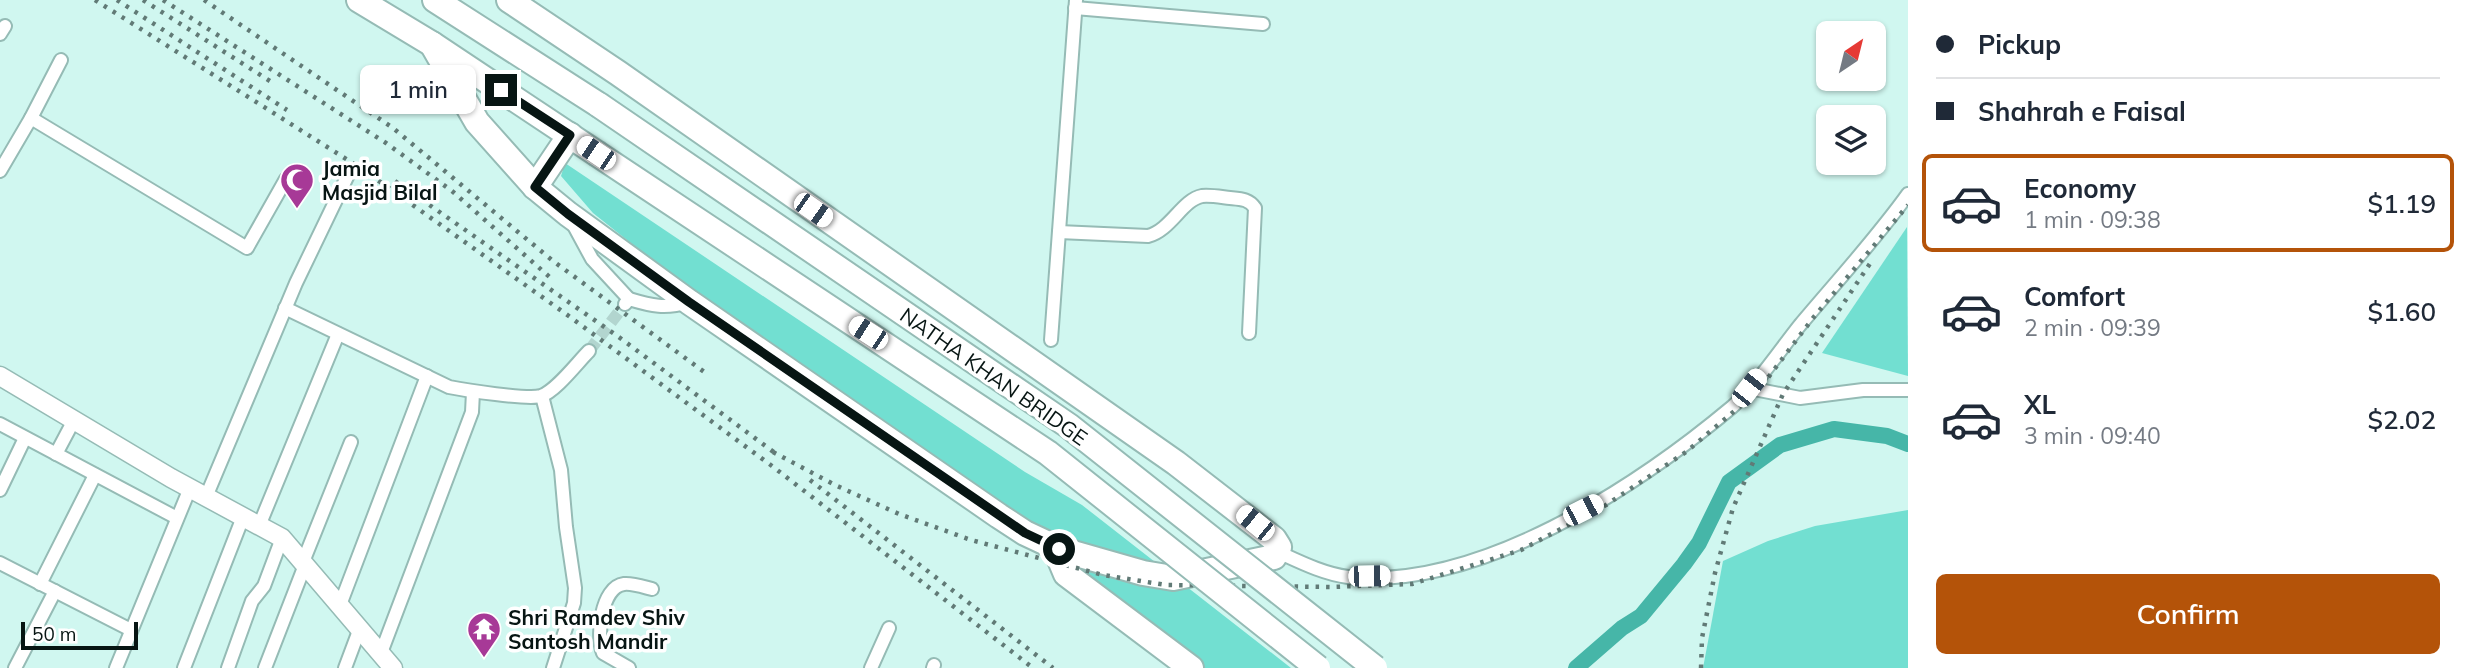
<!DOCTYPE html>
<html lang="en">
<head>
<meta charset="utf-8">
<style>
  body { margin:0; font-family:Mulish,sans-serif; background:#f6f6f7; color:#1f2937; height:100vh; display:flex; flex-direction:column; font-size:26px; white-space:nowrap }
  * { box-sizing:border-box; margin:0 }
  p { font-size:23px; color:#747a83 }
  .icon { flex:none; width:38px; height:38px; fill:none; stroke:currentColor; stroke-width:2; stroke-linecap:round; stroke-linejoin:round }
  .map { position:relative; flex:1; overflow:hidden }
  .side { display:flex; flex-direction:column; background:#fff; width:560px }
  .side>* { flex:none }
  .guide { display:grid; align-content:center; height:154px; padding:0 28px; background:#fff }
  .needle { width:46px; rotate:35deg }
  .fabs { position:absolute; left:1816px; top:21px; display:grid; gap:14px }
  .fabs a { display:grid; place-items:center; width:70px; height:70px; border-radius:10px; background:#fff; box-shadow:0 2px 5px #0004; font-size:35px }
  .scale { position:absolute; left:21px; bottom:18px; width:117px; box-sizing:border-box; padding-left:7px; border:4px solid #071513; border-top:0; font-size:19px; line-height:24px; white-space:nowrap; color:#071513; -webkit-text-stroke:5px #fff; paint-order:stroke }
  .end { position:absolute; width:32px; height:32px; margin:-16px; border:9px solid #071513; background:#fff; box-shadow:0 0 0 4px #fff }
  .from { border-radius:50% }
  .bubble { position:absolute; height:49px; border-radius:10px; background:#fff; box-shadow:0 2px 5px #0004; font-size:23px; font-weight:600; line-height:49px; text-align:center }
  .car { position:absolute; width:21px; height:42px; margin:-21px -10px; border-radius:9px; box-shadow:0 0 5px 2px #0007; background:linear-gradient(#fff 24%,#345 0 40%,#fff 0 76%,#345 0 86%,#fff 0) }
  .guide b { display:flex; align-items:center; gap:24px; height:66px; font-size:26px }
  .guide b+b { border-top:2px solid #e0e1e3 }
  .guide i { width:18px; height:18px; background:#1f2937 }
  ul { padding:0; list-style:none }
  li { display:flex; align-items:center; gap:21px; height:98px; margin:0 14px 10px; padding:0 14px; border:4px solid transparent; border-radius:10px }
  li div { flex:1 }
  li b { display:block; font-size:26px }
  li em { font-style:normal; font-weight:600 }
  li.selected { border-color:#b45309 }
  li>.icon { width:63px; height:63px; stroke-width:1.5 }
  .cta { display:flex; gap:14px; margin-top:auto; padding:14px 28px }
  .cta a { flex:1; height:80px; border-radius:10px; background:#b45309; color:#fff; font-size:28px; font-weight:600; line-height:80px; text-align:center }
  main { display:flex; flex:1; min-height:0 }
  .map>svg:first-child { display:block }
</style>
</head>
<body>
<main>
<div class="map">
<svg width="1908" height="668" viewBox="0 0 1908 668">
  <rect width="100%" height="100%" fill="#d0f7f0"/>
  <!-- green -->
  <g fill="#72dfd1">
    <polygon points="565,163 1025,472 1082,505 1291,668 1205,668 1160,633 924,476 593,213 561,176"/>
    <polygon points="1907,227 1908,376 1822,353"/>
    <polygon points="1908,510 1908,668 1703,668 1723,561 1768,541 1815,526"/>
  </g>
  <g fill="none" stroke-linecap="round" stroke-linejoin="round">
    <!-- canal -->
    <polyline stroke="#46b6a8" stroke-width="16" points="1576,668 1622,628 1641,616 1684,564 1699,543 1729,482 1780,445 1834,429 1887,436 1908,444"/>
    <!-- street-tunnel -->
    <polyline stroke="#b2d5cf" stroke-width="12" stroke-dasharray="12 6" stroke-linecap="butt" points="589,351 625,304"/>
    <!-- street casing -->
    <g stroke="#95bbb5" stroke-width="16">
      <g id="street">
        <polyline points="1075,8 1263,24"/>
        <polyline points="0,34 5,26"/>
        <polyline points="31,118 247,248 286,179"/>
        <polyline points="0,171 31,118 61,60"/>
        <polyline points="573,224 592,259 629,299"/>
        <path d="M1059,232L1148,236C1171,230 1182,200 1202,196C1210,195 1221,197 1230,198C1241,199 1249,199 1255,208L1249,333"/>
        <path d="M625,304L629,299C652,306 665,309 689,302"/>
        <path d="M285,308L449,387C464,390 528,400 541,396C556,391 577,363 589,351"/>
        <polyline points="1051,340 1076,0"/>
        <polyline points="1749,388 1800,398 1863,390 1908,390"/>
        <polyline points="542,396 561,470 566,527 575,588 574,603 553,668"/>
        <polyline points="0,424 177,518"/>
        <polyline points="56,454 74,420"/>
        <polyline points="0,490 25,438"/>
        <polyline points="206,497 296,283 348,175"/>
        <polyline points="259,526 338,334"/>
        <path d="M1278,552C1300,562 1324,574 1348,577C1479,590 1635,488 1732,407C1756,386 1780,350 1800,325C1836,282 1875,240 1908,194"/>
        <polyline points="303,562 351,442"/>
        <polyline points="0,563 131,630"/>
        <polyline points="40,584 95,475"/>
        <polyline points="340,605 427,376"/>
        <polyline points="381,653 472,412 473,392"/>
        <polyline points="15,668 55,591"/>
        <polyline points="116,668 190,488"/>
        <polyline points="184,668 243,517"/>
        <polyline points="228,668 252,601 264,586 282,538"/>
        <polyline points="265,668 305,565"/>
        <polyline points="345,668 360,628"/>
        <path d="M629,668L603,653C596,636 601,587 624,584C632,583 644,587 652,589"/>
        <polyline points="871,668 889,628"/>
        <polyline points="933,668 934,665"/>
      </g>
    </g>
    <!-- secondary casing -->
    <g stroke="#95bbb5" stroke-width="21">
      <polyline id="secondary" points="0,376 171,478 282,538 393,668"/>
    </g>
    <!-- highway casing -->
    <g stroke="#95bbb5" stroke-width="28">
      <g id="highway">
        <polyline points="359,0 432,44 596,153"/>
        <polyline points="435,0 599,105"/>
        <polyline points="509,0 618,73 1176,463 1274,539 1279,547 1274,557 1173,578 1143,573 1059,549"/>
        <polyline points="432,44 477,122 535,187 568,214 689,302 999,516 1025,533 1059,549 1058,555 1066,574 1191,668"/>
        <polyline points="535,187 570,135"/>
      </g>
    </g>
    <!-- street -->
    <use href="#street" stroke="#fff" stroke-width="12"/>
    <!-- secondary -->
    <use href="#secondary" stroke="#fff" stroke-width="18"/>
    <!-- highway -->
    <use href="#highway" stroke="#fff" stroke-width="24"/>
    <!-- rail -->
    <g stroke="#617a76" stroke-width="4.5" stroke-dasharray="3.5 7" stroke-linecap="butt">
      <polyline points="95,0 362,169 566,314 772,466 1033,668"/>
      <polyline points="117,0 287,110"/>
      <polyline points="143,0 273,83"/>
      <polyline points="163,0 386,143 452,191 553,280"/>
      <polyline points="204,0 393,128 553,261 707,374"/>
      <polyline points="395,181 616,335 779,456"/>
      <polyline points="773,452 835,485 899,514 971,540 1103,575 1166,585 1330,587 1412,584 1521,550 1606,505 1686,452 1758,391 1813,318 1908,205"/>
      <polyline points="810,480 1053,668"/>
      <polyline points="1701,668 1702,638 1715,573 1733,508 1783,394 1871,262"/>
    </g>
    <!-- highway-bridge casing -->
    <g stroke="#95bbb5" stroke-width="28" stroke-linecap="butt">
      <g id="highway-bridge">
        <polyline points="599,105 1069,426 1375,668"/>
        <polyline points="596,153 1048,453 1318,668"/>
      </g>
    </g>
    <!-- highway-bridge -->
    <use href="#highway-bridge" stroke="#fff" stroke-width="24"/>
  </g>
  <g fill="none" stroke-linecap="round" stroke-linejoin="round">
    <!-- route -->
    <polyline stroke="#071513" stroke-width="9" points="501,90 570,135 535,187 568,214 689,302 1025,533 1059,549"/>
  </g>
  <!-- icons -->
  <defs>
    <g id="mosque-pin" transform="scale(1.75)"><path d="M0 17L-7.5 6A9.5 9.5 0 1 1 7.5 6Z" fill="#a73997" stroke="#fff"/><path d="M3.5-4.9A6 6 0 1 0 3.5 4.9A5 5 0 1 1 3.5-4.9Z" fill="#fff"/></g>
    <g id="temple-pin" transform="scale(1.75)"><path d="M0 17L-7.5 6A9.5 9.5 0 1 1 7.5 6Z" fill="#a73997" stroke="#fff"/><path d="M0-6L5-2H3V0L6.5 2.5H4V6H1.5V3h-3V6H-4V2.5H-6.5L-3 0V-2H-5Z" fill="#fff"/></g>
  </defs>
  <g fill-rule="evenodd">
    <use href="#mosque-pin" x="297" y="180"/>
    <use href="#temple-pin" x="484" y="629"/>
  </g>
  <g text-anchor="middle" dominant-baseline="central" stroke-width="7" stroke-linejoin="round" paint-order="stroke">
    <!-- poi labels -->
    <g font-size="21" font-weight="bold" fill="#071513" stroke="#fff" text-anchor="start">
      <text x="322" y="168">Jamia<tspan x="322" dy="24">Masjid Bilal</tspan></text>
      <text x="508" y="617">Shri Ramdev Shiv<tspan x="508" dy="24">Santosh Mandir</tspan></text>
    </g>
    <!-- street labels -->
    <g font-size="21" fill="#071513" stroke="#fff">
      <text transform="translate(994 376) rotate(35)">NATHA KHAN BRIDGE</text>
    </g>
  </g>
</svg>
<div class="fabs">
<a><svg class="needle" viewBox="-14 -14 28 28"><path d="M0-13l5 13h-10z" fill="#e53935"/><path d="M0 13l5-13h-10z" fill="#747a83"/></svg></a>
<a><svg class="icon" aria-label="layers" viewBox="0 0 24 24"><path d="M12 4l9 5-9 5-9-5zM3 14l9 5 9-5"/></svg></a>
</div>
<div class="scale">50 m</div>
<i class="end from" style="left:1059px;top:549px"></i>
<i class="end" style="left:501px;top:90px"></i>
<div class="bubble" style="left:360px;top:65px;width:116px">1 min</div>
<i class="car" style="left:596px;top:153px;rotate:304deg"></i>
<i class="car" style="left:813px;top:210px;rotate:125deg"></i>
<i class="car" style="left:868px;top:333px;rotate:303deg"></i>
<i class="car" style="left:1749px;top:388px;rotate:38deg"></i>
<i class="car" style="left:1583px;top:510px;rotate:63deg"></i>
<i class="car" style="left:1255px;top:523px;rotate:309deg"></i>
<i class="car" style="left:1369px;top:576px;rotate:89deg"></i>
</div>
<section class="side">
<div class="guide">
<b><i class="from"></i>Pickup</b>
<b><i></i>Shahrah e Faisal</b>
</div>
<ul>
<li class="selected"><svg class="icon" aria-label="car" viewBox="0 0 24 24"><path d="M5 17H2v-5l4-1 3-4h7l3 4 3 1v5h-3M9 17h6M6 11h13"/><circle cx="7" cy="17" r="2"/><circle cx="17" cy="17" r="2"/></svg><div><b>Economy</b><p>1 min · 09:38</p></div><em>$1.19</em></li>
<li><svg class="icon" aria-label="car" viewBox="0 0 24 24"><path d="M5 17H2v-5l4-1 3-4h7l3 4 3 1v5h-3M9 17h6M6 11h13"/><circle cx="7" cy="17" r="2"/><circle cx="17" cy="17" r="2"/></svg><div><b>Comfort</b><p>2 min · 09:39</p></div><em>$1.60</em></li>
<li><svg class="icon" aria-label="car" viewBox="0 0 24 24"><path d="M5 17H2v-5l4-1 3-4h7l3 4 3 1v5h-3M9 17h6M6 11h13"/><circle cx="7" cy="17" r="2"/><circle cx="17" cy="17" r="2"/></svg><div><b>XL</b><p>3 min · 09:40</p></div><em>$2.02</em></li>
</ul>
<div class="cta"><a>Confirm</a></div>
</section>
</main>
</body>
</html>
